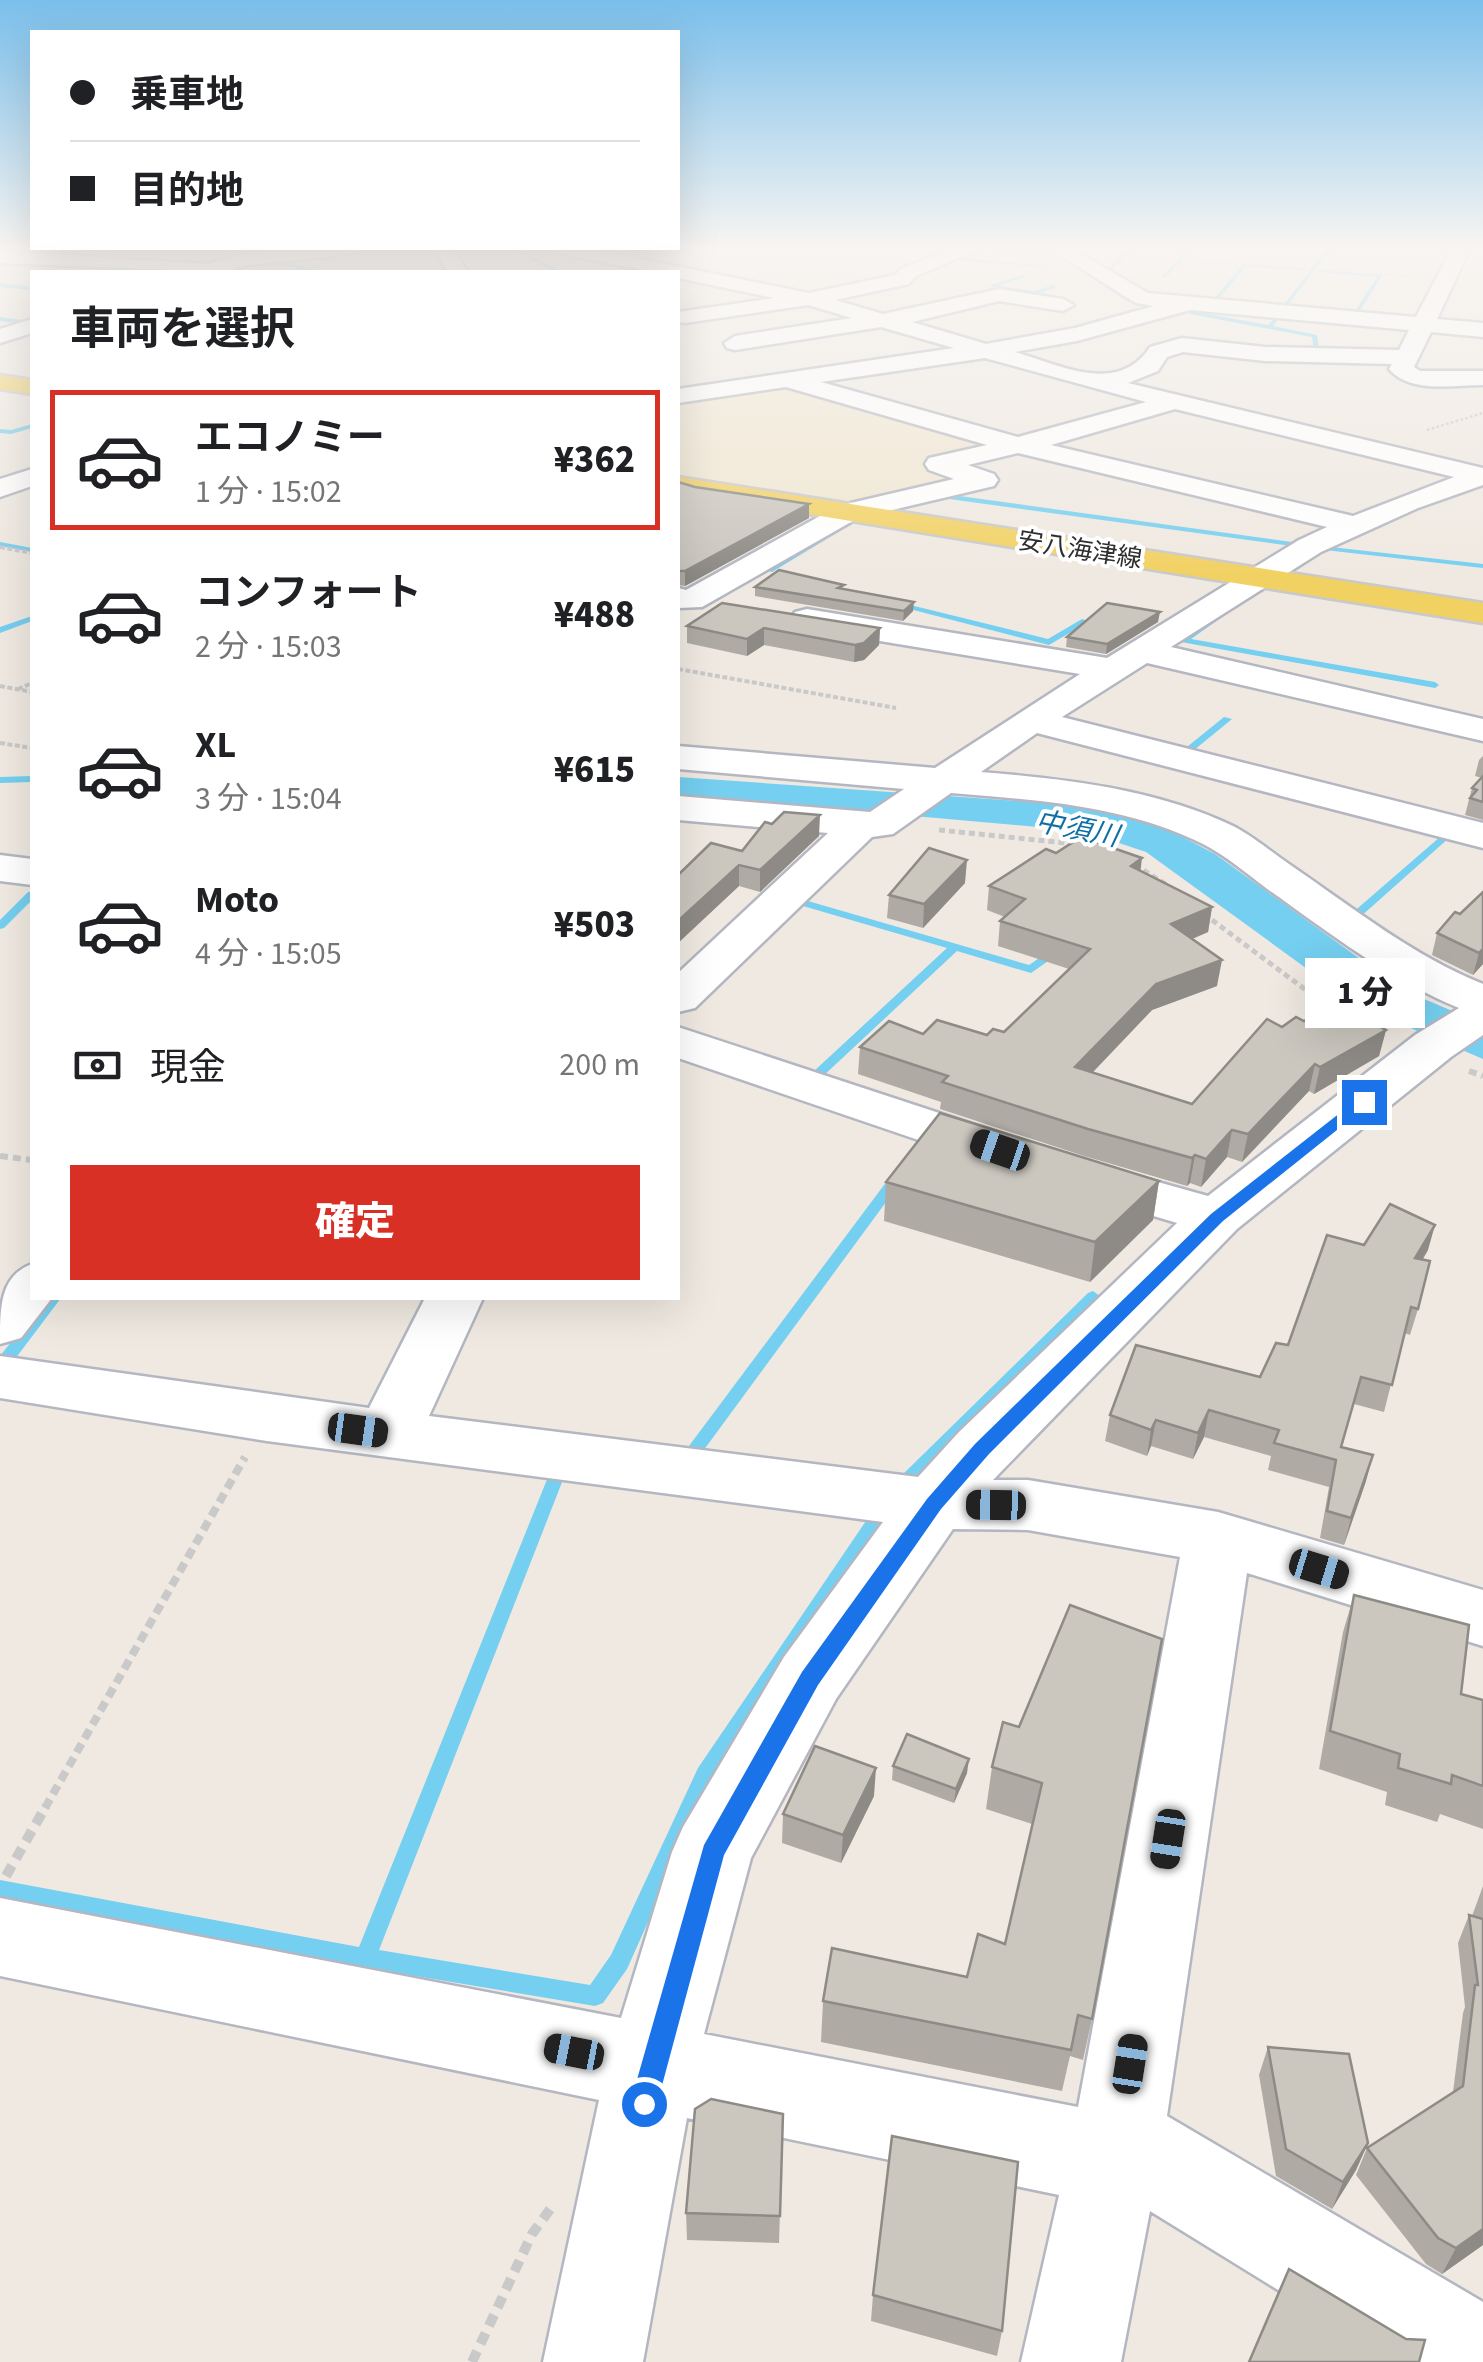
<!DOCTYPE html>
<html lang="ja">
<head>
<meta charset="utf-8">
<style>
  body { margin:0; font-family:"Source Sans 3","Noto Sans JP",sans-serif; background:#f2f2f2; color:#202124; height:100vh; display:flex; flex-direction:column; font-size:38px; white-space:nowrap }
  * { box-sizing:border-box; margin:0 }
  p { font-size:32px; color:#757577 }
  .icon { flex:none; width:55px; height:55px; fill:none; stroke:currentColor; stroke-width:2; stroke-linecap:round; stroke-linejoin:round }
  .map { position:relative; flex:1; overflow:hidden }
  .side { position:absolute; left:30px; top:270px; width:650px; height:1030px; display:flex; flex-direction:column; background:#fff; border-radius:0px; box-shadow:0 10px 40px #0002 }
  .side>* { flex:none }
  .banner { position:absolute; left:30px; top:30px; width:650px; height:220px; border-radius:0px; box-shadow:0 10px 40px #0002; display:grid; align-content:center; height:220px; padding:0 40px; background:#fff }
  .end { position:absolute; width:45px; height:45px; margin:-22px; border:12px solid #1a73e8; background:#fff; box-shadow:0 0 0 5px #fff }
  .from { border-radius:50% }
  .bubble { position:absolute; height:70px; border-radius:0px; background:#fff; box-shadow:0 10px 40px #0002; font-size:32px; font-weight:800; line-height:70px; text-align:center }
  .car { position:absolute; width:30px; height:60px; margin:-30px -15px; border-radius:12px; box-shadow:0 0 8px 2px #0007; background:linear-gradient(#222 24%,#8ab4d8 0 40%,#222 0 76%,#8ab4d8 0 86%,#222 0) }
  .banner b { display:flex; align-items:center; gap:35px; height:95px; font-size:38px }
  .banner b+b { border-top:2px solid #e0e0e0 }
  .banner i { width:25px; height:25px; background:#202124 }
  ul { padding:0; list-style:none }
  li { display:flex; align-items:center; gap:30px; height:140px; margin:0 20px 15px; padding:0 20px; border:5px solid transparent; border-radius:0px }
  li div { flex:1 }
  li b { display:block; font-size:38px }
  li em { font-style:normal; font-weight:800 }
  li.current { border-color:#d93025 }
  li>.icon { width:90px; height:90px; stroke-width:1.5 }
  h2 { padding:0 40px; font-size:45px; line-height:120px }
  .pay { display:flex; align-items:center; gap:25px; height:110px; padding:0 40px; font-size:38px }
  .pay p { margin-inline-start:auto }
  .cta { display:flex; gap:20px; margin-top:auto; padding:20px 40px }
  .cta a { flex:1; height:115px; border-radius:0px; background:#d93025; color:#fff; font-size:40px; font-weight:800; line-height:115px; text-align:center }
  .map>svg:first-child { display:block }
</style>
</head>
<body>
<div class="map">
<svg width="1483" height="2362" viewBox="0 0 1483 2362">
  <rect width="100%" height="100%" fill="#efe9e1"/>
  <!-- education -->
  <polygon fill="#f0e6d1" points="787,384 1004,445 930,463 967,478 861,504 840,504 678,476 678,400"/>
  <!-- water -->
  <polygon fill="#75cff0" points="678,777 1059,804 1111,812 1177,834 1215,854 1403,990 1483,1024 1483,1059 1357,1005 1146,852 1095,835 1038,827 678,795"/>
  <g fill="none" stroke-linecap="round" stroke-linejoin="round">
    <!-- stream -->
    <g fill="#75cff0" fill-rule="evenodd">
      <polygon points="982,246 1048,253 1050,254 979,248"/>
      <polygon points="1132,246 1136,246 1108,273 1104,273"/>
      <polygon points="1173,246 1195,247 1165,277 1161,277 1189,248"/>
      <polygon points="1329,246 1333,246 1284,310 1280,310"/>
      <polygon points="448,248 452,248 469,272 465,272"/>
      <polygon points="509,248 514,248 561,272 556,272"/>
      <polygon points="266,258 319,271 319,272 313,272 261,259"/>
      <polygon points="959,258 1045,266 1047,267 957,260"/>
      <polygon points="1075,263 1131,300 1152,303 1128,302 1071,264"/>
      <polygon points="1243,264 1302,269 1304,270 1246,267 1214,304 1210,304"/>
      <polygon points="1317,270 1380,275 1382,276 1355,318 1352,316 1377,277 1319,272"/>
      <polygon points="1022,275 1024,277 998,286 1035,291 1053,285 1056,287 1035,295 989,286"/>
      <polygon points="0,283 32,287 32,290 0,287"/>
      <polygon points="1192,311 1268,325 1278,314 1282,314 1273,326 1317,335 1319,349 1336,352 1333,354 1314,351 1312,337 1190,314"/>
      <polygon points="0,317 30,321 32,323 0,335 0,331 23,324 0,321"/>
      <polygon points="32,424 32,428 11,434 0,433 0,429 11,430"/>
      <polygon points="945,494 1299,543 1303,545 1299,547 942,498"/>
      <polygon points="846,521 853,523 772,572 765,570"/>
      <polygon points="0,542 32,548 32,552 0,546"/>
      <polygon points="1313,545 1483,564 1483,568 1316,549 1313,549"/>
      <polygon points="894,601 1048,639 1082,619 1105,626 1101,629 1083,625 1049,645 894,605"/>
      <polygon points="1225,608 1232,610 1191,639 1435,682 1439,685 1435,688 1181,642 1181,638"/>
      <polygon points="32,616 32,621 0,633 0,627"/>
      <polygon points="1224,717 1232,719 1188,755 1182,755 1182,751"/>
      <polygon points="32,776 32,782 0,783 0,777"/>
      <polygon points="1448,830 1461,835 1456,838 1450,837 1359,918 1351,918 1351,914"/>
      <polygon points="32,891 32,900 4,928 0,929 0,920 28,892"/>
      <polygon points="801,899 1029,965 1051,950 1055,949 1061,952 1031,973 957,951 821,1078 813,1078 811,1075 813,1072 947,948 803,906 794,914 786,914 786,910"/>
      <polygon points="895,1176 902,1180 900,1183 695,1462 689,1464 683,1462 681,1458 683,1454 890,1177"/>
      <polygon points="1093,1291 1100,1296 1098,1299 908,1489 902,1491 892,1489 890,1485 892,1481 898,1479 1088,1293"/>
      <polygon points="46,1298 61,1298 15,1359 19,1360 22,1364 19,1368 0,1367 0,1356"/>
      <polygon points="558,1466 564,1468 566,1472 379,1950 590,1985 611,1955 698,1768 868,1518 874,1517 880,1518 883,1523 712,1779 627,1969 603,2003 595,2006 302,1957 0,1898 0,1880 359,1947 550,1472 552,1468"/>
    </g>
    <!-- minor casing -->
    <g stroke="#b4b7c1" stroke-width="5">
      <g id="minor">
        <path d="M962,246H987L916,276L909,284L835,300L883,314L999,289L1063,299L1074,305L1063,311L999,301L912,322L986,344L1075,328L1154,306L1136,303L1045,246H1067L1148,293L1416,317L1453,246H1471L1437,319L1483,323V337L1431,332L1414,367L1420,371H1483V385C1453,385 1411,394 1389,369L1392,364L1265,361L1183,352L1167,357L1158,371L1128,383L1483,468V485L1418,508L1321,552L1171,647L1483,719V741L1147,663L1062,717L1483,823V848L1037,733L981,772C1066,779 1155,789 1233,826C1253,836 1271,852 1289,864C1352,907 1413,956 1483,984V1035L1451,1057L1237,1229L993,1480H1028L1218,1512L1483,1590V1646L1247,1573L1167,2116L1483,2302V2362H1395L1150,2211L1121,2362H1021L1059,2195L687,2118L643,2362H543L599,2100L0,1976V1898L621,2018L672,1852L683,1827L784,1657L883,1522L267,1441L0,1398V1356L369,1408L425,1298H483L429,1416L918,1477L959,1432L1177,1223L1067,1190L1059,1178L1067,1166L1086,1162L1208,1196L1415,1035L1459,1008C1388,979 1328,932 1266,888C1246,873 1225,855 1203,844C1125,805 1037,800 951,793L893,834L872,837L695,1008L678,1012V973L828,833L678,820V796L870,812L904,789L678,769V746L935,768L1080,674L807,629L795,626L790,619L795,612L807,609L1107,658L1299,540L1327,527L1018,453L968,465L994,474L998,480L994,486L858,518L702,607L678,608V588L686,590L838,506L954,479L929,470L925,464L929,458L987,445L786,387L678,403V389L954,348L881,327L735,350L727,348L724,343L735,336L852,318L808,305L685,323L678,322V312L774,298L678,278V272H652L562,254L553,248H587L809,293L895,275L902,268ZM1190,310L1409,330L1399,350L1265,347L1182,338L1150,347C1118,396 1060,365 1015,352L1077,341ZM985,358L1146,402L1018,437L821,382ZM1175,409L1454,477L1353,516L1051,445ZM953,1529L1028,1530L1180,1557L1078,2107L704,2034L751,1858L836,1699Z"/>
        <polygon points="302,248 361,248 352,254 248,265 221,272 0,263 0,251 208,264 246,253"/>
        <polygon points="433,248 451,248 468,272 448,272"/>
        <polygon points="32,319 32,333 0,343 0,329"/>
        <polygon points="32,469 32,486 0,497 0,479"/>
        <polygon points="0,855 32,859 32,885 0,881"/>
        <polygon points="678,1027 1018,1139 1026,1150 1018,1161 999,1166 980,1161 678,1058"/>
        <path d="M32,1264V1298H52L21,1338L0,1344C0,1306 0,1276 32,1264Z"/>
      </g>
    </g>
    <!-- major casing -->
    <g stroke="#c9c9c9" stroke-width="5">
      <g id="major">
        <polygon points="0,375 32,380 32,394 0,389"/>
        <polygon points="678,477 1483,603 1483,623 678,493"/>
      </g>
    </g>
    <!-- path-far5 -->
    <g stroke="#c9c9c9" stroke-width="2.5" stroke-dasharray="2.5 2.5" stroke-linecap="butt">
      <polyline points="1185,260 1415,277"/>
      <polyline points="1169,275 1200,246"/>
      <polyline points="1427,430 1483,413"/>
    </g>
    <!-- path-far4 -->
    <g stroke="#c9c9c9" stroke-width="4" stroke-dasharray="5 2.5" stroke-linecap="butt">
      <polyline points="0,547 32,553"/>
      <polyline points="678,669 896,708"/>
      <polyline points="0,686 32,692"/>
      <polyline points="18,689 32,683"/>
      <polyline points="0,743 32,748"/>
    </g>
    <!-- path-far3 -->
    <g stroke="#c9c9c9" stroke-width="5" stroke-dasharray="6 4" stroke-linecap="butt">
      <polyline points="939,830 1076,844"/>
      <polyline points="1135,865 1167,885"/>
      <polyline points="1204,914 1334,1011"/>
    </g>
    <!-- path-far2 -->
    <g stroke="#c9c9c9" stroke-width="6" stroke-dasharray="8 5" stroke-linecap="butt">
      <polyline points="1469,1071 1483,1076"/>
      <polyline points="0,1156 32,1160"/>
    </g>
    <!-- path-far1 -->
    <polyline stroke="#c9c9c9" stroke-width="8" stroke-dasharray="10 6" stroke-linecap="butt" points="45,1808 245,1457"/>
    <!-- path -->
    <g stroke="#c9c9c9" stroke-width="10" stroke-dasharray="12 8" stroke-linecap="butt">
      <polyline points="6,1876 46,1806"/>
      <polyline points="472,2362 532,2234 551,2208"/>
    </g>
    <!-- minor -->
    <use href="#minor" fill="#fff" fill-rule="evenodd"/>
    <!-- major -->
    <use href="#major" fill="#f2d163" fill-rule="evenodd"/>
  </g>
  <!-- wall -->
  <g fill="#afaba4">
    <polygon points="678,482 809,518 685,586 678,585"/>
    <polygon points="755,587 844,589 913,611 903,621 755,596"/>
    <polygon points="1158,622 1106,654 1066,647 1067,637"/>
    <polygon points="687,626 880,628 879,645 864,660 854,662 764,645 747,656 687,643"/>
    <polygon points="1483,756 1483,820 1465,815 1472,788 1482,778 1475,776 1479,760"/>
    <polygon points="819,836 760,892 739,886 678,943 678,875 742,851"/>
    <polygon points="1056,853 1140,870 1212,907 1208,932 1191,939 1217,986 1152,1010 1092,1073 1192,1104 1282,1027 1304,1021 1386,1030 1379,1056 1314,1094 1309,1091 1242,1162 1227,1157 1201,1187 1190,1183 1187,1186 1084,1156 940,1109 941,1102 858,1074 860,1047 923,1034 987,1035 1004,1032 1069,969 998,946 1000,921 1005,917 987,910 989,886"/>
    <polygon points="965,883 923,928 887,918 889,895"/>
    <polygon points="1483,892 1483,964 1473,975 1432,955 1437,933"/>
    <polygon points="1159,1181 1153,1220 1090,1282 884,1221 886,1182"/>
    <polygon points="1364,1245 1428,1250 1423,1259 1418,1309 1410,1335 1404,1333 1384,1412 1354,1404 1342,1447 1366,1481 1344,1545 1320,1538 1329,1487 1268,1470 1271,1456 1204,1437 1193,1459 1151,1446 1147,1456 1105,1441 1110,1415 1260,1377 1288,1345"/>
    <polygon points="1354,1595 1461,1694 1483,1700 1483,1829 1440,1814 1437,1822 1385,1805 1387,1792 1319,1769 1343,1632"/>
    <polygon points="1070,1605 1092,2019 1083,2060 1070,2056 1062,2091 821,2042 823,2001 967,1977 1005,1944 1032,1824 986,1809 992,1767 1019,1727"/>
    <polygon points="893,1766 967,1773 954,1803 892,1780"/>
    <polygon points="874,1796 841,1863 782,1843 783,1814"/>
    <polygon points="1483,1886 1483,2245 1442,2274 1426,2264 1356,2175 1367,2148 1453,2092 1463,2013 1465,2007 1458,1943 1469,1915 1472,1916"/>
    <polygon points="1268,2047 1368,2143 1356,2170 1332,2209 1276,2176 1259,2075"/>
    <polygon points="783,2114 779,2243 687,2240 686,2213"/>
    <polygon points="873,2295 1002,2331 997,2356 871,2321"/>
  </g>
  <!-- shaded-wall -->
  <g fill="#8e8b86">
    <polygon points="809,504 809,518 685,586 685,571"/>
    <polygon points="914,602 913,611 903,621 904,611"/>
    <polygon points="1160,612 1158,622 1106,654 1107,644"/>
    <polygon points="764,628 764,645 747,656 747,639"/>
    <polygon points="880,628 879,645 864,660 854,662 855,645"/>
    <polygon points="820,815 819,836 760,892 760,870"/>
    <polygon points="1142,858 1139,883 1131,866"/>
    <polygon points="967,860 965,883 923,928 924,904"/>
    <polygon points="739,865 739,886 678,943 678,921"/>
    <polygon points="1212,907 1208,932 1167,950 1171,924"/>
    <polygon points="1483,949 1483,964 1473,975 1479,953"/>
    <polygon points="1222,960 1217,986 1152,1010 1072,1094 1075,1067 1156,984"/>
    <polygon points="1386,1030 1379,1056 1314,1094 1320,1067"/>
    <polygon points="1315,1064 1309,1091 1242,1162 1248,1134"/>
    <polygon points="1232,1130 1227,1157 1201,1187 1206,1159"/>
    <polygon points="1195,1155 1190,1183 1187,1186 1192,1158"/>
    <polygon points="1159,1181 1153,1220 1090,1282 1095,1242"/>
    <polygon points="1435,1225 1428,1250 1408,1283 1415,1258"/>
    <polygon points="1209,1410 1204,1437 1193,1459 1198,1433"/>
    <polygon points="1156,1420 1151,1446 1147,1456 1151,1430"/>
    <polygon points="1373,1455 1366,1481 1344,1545 1351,1518"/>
    <polygon points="969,1759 967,1773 954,1803 956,1789"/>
    <polygon points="876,1768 874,1796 841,1863 843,1835"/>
    <polygon points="1368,2143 1356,2170 1332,2209 1343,2182"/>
    <polygon points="1483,2229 1483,2245 1442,2274 1456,2248"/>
  </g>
  <!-- building -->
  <g fill="#cbc7bf" stroke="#8e8b86" stroke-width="2.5">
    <polygon points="678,482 695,487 809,504 685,571 678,571"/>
    <polygon points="779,570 844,585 838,588 914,602 904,611 755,587"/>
    <polygon points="722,603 880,628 864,643 855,645 764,628 747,639 687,626"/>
    <polygon points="1107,603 1160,612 1107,644 1067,637"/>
    <polygon points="1483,776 1483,802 1470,798 1477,790 1472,788"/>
    <polygon points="784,812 820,815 760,870 739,865 678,921 678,875 711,843 742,851 765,822 772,824"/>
    <polygon points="1081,837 1142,858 1131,866 1212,907 1171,924 1222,960 1156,984 1075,1067 1192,1104 1267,1019 1282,1027 1296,1017 1304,1021 1338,1004 1386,1030 1320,1067 1315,1064 1248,1134 1232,1130 1206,1159 1195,1155 1192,1158 1088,1129 942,1082 948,1076 860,1047 889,1021 923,1034 937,1020 987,1035 993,1029 1004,1032 1090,949 1000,921 1025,899 989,886 1046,849 1056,853"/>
    <polygon points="929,848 967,860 924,904 889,895"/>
    <polygon points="1483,892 1483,949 1479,953 1437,933 1455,912 1460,914"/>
    <polygon points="940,1113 1159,1181 1095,1242 886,1182"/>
    <polygon points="1390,1204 1435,1225 1415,1258 1430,1261 1418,1309 1411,1307 1392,1385 1361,1377 1341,1447 1373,1455 1351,1518 1327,1511 1336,1460 1274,1443 1279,1430 1209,1410 1198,1433 1156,1420 1151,1430 1110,1415 1136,1345 1260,1377 1276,1343 1288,1345 1327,1235 1364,1245"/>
    <polygon points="1354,1595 1469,1625 1461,1694 1483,1700 1483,1786 1452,1775 1451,1784 1398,1768 1400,1754 1330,1731"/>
    <polygon points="1070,1605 1162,1639 1092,2019 1078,2015 1071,2050 823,2001 832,1948 967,1977 978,1934 1005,1944 1042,1783 992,1767 1003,1722 1019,1727"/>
    <polygon points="907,1734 969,1759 956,1789 893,1766"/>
    <polygon points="815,1746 876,1768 843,1835 783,1814"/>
    <polygon points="1469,1915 1483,1919 1483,2229 1456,2248 1438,2238 1367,2148 1463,2086 1475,1985 1478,1985"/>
    <polygon points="1268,2047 1349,2054 1368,2143 1343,2182 1286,2149"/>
    <polygon points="711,2099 783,2114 780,2216 686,2213 695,2109"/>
    <polygon points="892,2136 1018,2162 1002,2331 873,2295"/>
    <polygon points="1289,2269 1406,2339 1425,2340 1419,2362 1249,2362"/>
  </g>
  <!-- sky -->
  <linearGradient id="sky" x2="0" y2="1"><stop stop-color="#7abfeb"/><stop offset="0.43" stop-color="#f8f5f2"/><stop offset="1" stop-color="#f8f5f2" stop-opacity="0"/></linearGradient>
  <rect width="1483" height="576" fill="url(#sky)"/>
  <!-- route -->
  <polygon fill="#1a73e8" points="1359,1098 1372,1102 1223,1221 989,1454 941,1509 818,1685 724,1855 657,2104 653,2113 644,2117 634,2113 630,2104 704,1845 802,1672 927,1499 975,1444 1211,1214"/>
  <g text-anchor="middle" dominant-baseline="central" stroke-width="8" stroke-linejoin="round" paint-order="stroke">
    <!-- far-street labels -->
    <g font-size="25" fill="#2e2e2e" stroke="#fff">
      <text transform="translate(1080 550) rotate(9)">安八海津線</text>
    </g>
    <!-- far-water labels -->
    <g font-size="28" font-style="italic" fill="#0d6fa3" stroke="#fff">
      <text transform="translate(1077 829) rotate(11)">中須川</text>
    </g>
  </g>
</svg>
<i class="end from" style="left:644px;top:2104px"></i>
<i class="end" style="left:1364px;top:1102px"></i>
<div class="bubble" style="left:1305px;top:958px;width:120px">1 分</div>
<i class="car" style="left:1000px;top:1150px;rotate:289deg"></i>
<i class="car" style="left:358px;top:1430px;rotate:98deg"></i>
<i class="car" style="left:996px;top:1505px;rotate:271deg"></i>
<i class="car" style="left:1319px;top:1569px;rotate:107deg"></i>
<i class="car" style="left:1168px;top:1839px;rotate:189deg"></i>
<i class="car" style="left:574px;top:2052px;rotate:281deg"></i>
<i class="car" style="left:1130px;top:2064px;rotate:9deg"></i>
<div class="banner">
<b><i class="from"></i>乗車地</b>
<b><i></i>目的地</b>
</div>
<section class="side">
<h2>車両を選択</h2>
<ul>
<li class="current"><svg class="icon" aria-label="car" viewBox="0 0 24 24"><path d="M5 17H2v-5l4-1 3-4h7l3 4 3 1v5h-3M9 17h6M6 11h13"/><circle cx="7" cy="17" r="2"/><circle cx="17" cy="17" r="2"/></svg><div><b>エコノミー</b><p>1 分 · 15:02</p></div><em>¥362</em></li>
<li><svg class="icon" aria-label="car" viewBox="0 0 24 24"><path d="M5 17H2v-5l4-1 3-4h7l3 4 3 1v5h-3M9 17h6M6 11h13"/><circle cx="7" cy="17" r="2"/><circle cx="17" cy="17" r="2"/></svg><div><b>コンフォート</b><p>2 分 · 15:03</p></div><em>¥488</em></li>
<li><svg class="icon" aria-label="car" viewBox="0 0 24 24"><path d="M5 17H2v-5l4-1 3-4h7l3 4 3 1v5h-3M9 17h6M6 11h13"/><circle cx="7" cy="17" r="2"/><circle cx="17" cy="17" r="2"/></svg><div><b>XL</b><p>3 分 · 15:04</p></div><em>¥615</em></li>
<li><svg class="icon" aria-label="car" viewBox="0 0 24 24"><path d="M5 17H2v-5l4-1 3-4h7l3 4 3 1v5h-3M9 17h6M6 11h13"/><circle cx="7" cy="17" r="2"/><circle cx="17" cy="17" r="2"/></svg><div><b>Moto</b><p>4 分 · 15:05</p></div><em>¥503</em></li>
</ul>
<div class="pay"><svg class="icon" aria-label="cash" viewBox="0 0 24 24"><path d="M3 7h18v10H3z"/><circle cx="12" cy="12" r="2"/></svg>現金<p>200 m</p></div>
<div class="cta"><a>確定</a></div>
</section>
</div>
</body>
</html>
